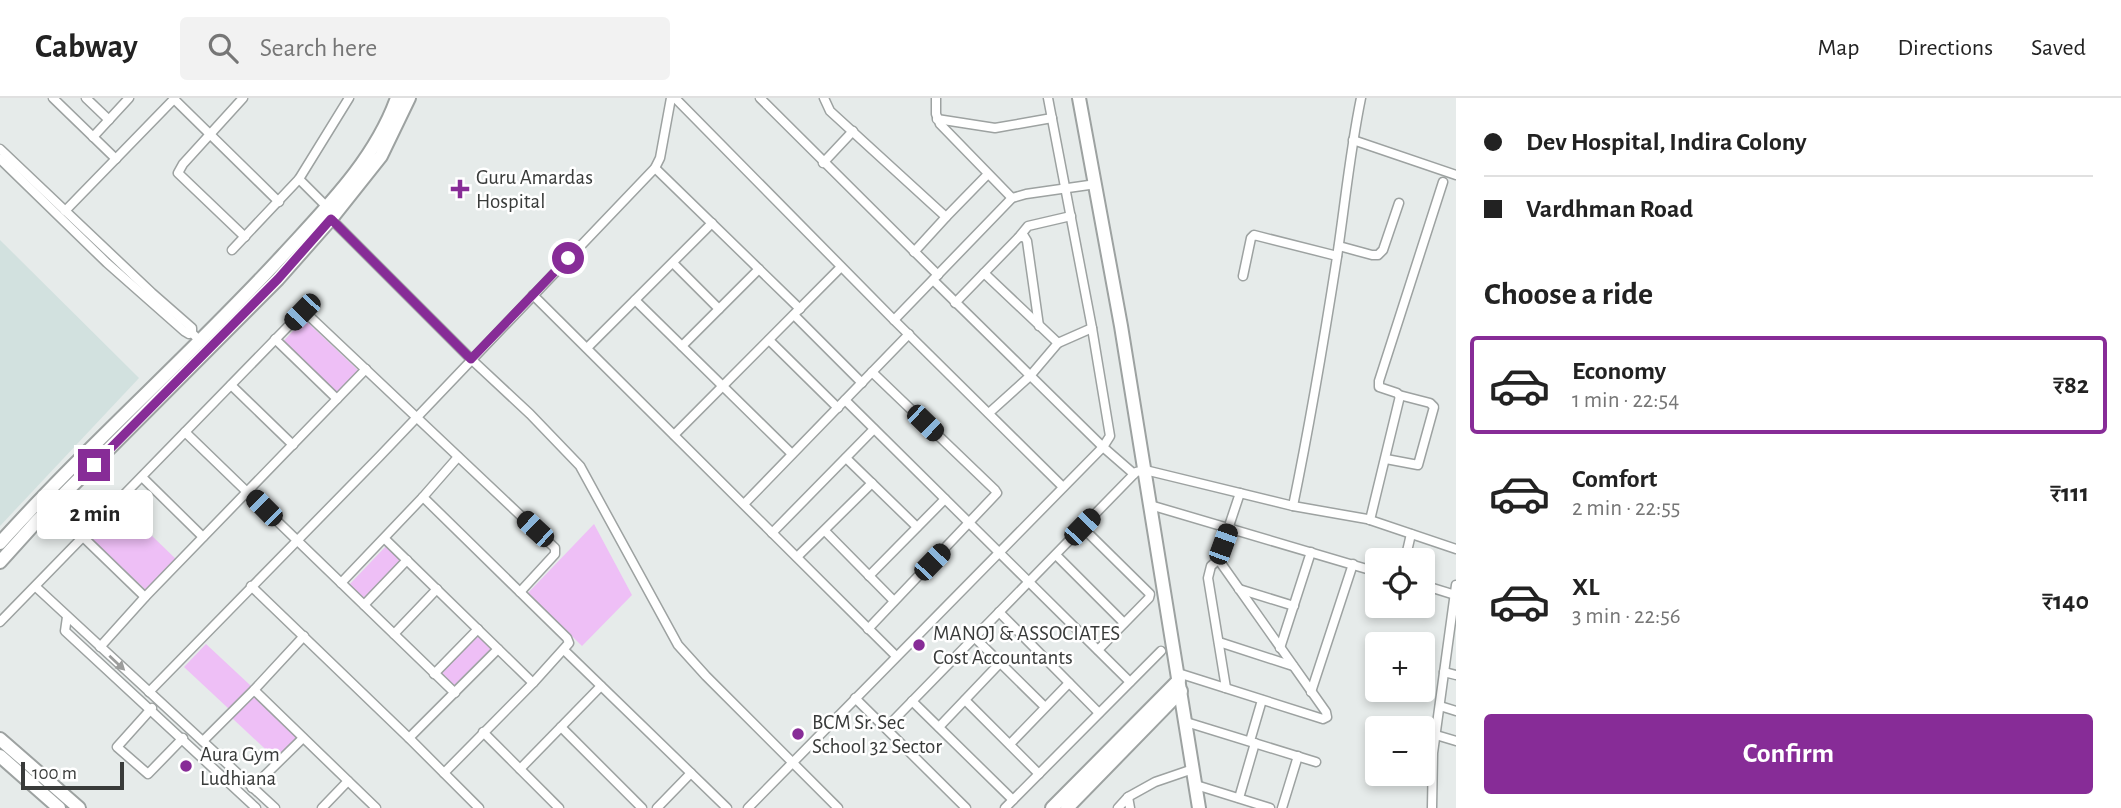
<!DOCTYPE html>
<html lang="en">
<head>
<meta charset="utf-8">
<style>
  body { margin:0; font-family:"Alegreya Sans",sans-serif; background:#f2f2f2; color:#222; height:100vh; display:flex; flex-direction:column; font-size:26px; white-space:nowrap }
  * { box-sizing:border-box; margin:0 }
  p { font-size:23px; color:#767676 }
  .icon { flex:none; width:38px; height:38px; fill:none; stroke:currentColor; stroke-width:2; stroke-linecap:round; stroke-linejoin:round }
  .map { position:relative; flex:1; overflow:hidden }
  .drawer { display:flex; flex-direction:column; background:#fff; width:665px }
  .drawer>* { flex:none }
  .top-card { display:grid; align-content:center; height:154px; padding:0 28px; background:#fff }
  .buttons { position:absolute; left:1365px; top:450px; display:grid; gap:14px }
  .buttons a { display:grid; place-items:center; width:70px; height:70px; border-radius:7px; background:#fff; box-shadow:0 4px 10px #0003; font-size:35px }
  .scale { position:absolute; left:21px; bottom:18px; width:103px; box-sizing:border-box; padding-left:7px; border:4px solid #393b3a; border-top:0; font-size:19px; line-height:24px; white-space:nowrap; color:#393b3a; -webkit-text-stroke:5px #fff; paint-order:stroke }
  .end { position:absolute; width:32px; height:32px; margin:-16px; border:9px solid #872c97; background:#fff; box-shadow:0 0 0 4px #fff }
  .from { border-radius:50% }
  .bubble { position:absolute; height:49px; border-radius:7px; background:#fff; box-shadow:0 4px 10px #0003; font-size:23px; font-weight:700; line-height:49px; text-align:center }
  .car { position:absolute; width:21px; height:42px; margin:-21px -10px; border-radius:9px; box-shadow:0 0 5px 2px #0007; background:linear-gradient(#222 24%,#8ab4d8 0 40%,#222 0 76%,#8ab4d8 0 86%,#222 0) }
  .top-card b { display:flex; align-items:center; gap:24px; height:66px; font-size:26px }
  .top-card b+b { border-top:2px solid #e0e0e0 }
  .top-card i { width:18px; height:18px; background:#222 }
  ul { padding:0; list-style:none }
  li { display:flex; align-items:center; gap:21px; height:98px; margin:0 14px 10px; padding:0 14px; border:4px solid transparent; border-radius:7px }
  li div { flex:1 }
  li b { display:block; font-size:26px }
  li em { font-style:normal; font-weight:700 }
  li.selected { border-color:#872c97 }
  li>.icon { width:63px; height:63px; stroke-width:1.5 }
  h2 { padding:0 28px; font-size:32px; line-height:84px }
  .button { display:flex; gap:14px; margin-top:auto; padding:14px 28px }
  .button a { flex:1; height:80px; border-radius:7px; background:#872c97; color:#fff; font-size:28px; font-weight:700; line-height:80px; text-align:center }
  header { display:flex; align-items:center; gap:42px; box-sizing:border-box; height:98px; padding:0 35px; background:#fff; border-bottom:2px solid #e0e0e0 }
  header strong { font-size:33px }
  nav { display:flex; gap:38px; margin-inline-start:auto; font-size:24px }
  .search { width:490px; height:63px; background:#f2f2f2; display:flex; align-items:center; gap:18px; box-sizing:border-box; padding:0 24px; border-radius:7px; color:#767676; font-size:26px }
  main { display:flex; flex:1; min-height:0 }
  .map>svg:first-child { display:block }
</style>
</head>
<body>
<header>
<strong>Cabway</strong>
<div class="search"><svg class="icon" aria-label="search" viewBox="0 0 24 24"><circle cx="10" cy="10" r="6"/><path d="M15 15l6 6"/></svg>Search here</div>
<nav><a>Map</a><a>Directions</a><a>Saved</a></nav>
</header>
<main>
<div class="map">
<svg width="1456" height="710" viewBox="0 0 1456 710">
  <rect width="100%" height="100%" fill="#e6ebea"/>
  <!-- built -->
  <polygon fill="#d2e1df" points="0,142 139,280 0,428"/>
  <!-- green -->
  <g fill="#eebff6">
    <polygon points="304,221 360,274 336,300 280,247"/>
    <polygon points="123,410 179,464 149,495 92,441"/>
    <polygon points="594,426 632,497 582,548 528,495"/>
    <polygon points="387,447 402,462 363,502 348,488"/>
    <polygon points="477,536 493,551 454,590 439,576"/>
    <polygon points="206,546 251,588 229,611 184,569"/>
    <polygon points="254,597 299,639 277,662 232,620"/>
  </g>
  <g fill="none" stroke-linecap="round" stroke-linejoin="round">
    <!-- street casing -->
    <g stroke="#9da2a1" stroke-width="11">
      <g id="street">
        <polyline points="53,0 116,61"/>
        <polyline points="86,0 109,22"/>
        <polyline points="243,0 183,66 178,75 245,139"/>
        <polyline points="675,0 894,222 1063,389"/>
        <polyline points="760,0 938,177"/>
        <polyline points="824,0 830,13 946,119 987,77"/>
        <polyline points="936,0 936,16 940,26 1012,100"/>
        <path d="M1361,0C1350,53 1345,106 1337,159C1324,242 1310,325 1293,408L1367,421L1456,451"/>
        <polyline points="174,1 279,104"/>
        <polyline points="937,21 995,30 1052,20"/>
        <polyline points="93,39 129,0"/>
        <polyline points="1353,42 1456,77"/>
        <polyline points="0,51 152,195 192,230 192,235 201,244"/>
        <polyline points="0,61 107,165 184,233 189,236 192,235"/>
        <polyline points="823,65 853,33"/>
        <polyline points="655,70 800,211"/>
        <polyline points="299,81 327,109"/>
        <polyline points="65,113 175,0"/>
        <polyline points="328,118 471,261 530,316 580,368 678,547 706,578 838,710"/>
        <polyline points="1019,139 1028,128 1071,118"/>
        <polyline points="1339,148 1372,157 1378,157 1383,152 1399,105"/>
        <polyline points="232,152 299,81 349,0"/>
        <polyline points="914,154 946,119"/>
        <polyline points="673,165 719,211"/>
        <polyline points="984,175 1058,245 1030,278 989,315"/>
        <polyline points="1243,178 1251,140 1254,137 1337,158"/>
        <polyline points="933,182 1103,349 1134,376"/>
        <polyline points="533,197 896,558"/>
        <polyline points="635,202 792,356"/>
        <polyline points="955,205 1018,140 1024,138 1027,143 1039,228"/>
        <polyline points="794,217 862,285"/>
        <polyline points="894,222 1012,100 1026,96 1096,86"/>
        <polyline points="275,241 337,301"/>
        <polyline points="769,242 838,310"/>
        <polyline points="1058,245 1092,230"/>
        <polyline points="682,248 759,171"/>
        <polyline points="587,250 712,125"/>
        <polyline points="231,287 293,347"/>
        <polyline points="845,302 1130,584"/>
        <polyline points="185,334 455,595"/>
        <polyline points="674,337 841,169"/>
        <polyline points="846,360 917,429"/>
        <polyline points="1386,361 1418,367 1434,309 1430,305 1399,297"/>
        <polyline points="142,379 203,439"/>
        <polyline points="744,406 909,236"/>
        <polyline points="1150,407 1377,474"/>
        <polyline points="1370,422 1400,298 1397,295 1379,289 1379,283 1443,84"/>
        <polyline points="1082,429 1150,496 1149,500 1098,552"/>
        <polyline points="825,433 894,503"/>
        <polyline points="772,435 874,331"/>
        <polyline points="83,439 145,499"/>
        <polyline points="385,441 533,585"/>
        <polyline points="1056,457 1124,525"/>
        <polyline points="797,459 872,385"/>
        <polyline points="1219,461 1211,468 1208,480 1226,590"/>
        <polyline points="1405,462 1411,436"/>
        <polyline points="869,478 945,401"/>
        <polyline points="341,485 423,399"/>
        <polyline points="1423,487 1455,497"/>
        <polyline points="251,488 409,640 479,710"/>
        <polyline points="36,489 275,710"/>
        <polyline points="1239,491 1294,508"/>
        <polyline points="364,507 407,462"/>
        <polyline points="999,514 1099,615"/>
        <polyline points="67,519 65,533 256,710"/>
        <polyline points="0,524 302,214 306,215 555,450 555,456 520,494"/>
        <polyline points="868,531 997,395 995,392 872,274"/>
        <polyline points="394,536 437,491"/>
        <polyline points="974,539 1045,609"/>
        <polyline points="1219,544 1293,568"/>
        <polyline points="100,549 145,499 366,271"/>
        <polyline points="1280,550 1311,454"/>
        <polyline points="564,552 727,710"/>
        <polyline points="1444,574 1456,577"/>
        <polyline points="1178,575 1323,621 1327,619 1326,614 1218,461 1240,395"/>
        <polyline points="434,576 478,531"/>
        <polyline points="254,592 376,710"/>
        <polyline points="149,594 379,359 655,70 660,60 671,0"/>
        <polyline points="1311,594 1353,466"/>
        <polyline points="855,600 966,710"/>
        <polyline points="965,602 1039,676"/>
        <polyline points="912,603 1013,702"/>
        <polyline points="1440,608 1456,613"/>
        <polyline points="152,610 117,649 148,676 183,640"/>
        <polyline points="1186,624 1316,664"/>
        <polyline points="561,629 642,710"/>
        <polyline points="939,629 1000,565"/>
        <polyline points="886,630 1136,374 1145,372 1293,408"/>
        <polyline points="483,634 559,710"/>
        <polyline points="1436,637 1456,643"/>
        <polyline points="409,640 498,551"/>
        <polyline points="203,643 254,592 304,538"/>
        <polyline points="1250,643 1262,602"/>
        <polyline points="1010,646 1069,585"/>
        <polyline points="520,671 601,588"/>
        <polyline points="444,675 533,585 569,545 567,540 423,399 458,359"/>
        <polyline points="1196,687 1270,710"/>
        <polyline points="252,690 303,640"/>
        <polyline points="1128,699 1155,684 1193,671"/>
        <polyline points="1239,700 1255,645"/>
        <polyline points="322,710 348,683"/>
        <polyline points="657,710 691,675"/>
        <polyline points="748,710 1103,349 1110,338 1092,230 1048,0"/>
        <polyline points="1005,710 1161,553"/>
        <polyline points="1118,710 1128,699 1130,710"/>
        <polyline points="1282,710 1298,658"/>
        <polyline points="1432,710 1433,655 1456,487"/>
      </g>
    </g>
    <!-- secondary casing -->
    <g stroke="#9da2a1" stroke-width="16">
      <g id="secondary">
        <polyline points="1079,0 1121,228 1199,710"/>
        <path d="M0,445C90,345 192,256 283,157C326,110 375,62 397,0"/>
        <polyline points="0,464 37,423 278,181 331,121 381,58 409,0"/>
        <polyline points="1052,710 1179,582"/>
        <polyline points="1067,710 1181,593"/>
      </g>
    </g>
    <!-- primary casing -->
    <g stroke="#9da2a1" stroke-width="16">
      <g id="primary">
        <polyline points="0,641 79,710"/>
        <polyline points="0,658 59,710"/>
      </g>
    </g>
    <!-- street -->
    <use href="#street" stroke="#fff" stroke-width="8"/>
    <!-- secondary -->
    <use href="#secondary" stroke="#fff" stroke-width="12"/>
    <!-- primary -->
    <use href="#primary" stroke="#fff" stroke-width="12"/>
  </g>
  <!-- one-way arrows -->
  <defs><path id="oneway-solid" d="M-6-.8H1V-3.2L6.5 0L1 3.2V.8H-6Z" transform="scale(1.75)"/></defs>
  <use fill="#9c9d9c" href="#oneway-solid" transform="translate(117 565) rotate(43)"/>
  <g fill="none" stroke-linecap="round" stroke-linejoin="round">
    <!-- route -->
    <polyline stroke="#872c97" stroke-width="9" points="94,367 278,181 331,121 471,261 568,160"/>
  </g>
  <!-- markers -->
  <g fill="#872c97" stroke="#fff" stroke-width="2.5">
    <path d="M456.5 80.5h7v7h7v7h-7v7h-7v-7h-7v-7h7z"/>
    <circle cx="919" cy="547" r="7"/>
    <circle cx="798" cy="636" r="7"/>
    <circle cx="186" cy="668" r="7"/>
  </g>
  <g text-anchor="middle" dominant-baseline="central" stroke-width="5" stroke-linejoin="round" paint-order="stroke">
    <!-- poi labels -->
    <g font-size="21" fill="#393b3a" stroke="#fff" text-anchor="start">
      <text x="476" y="79">Guru Amardas<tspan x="476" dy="24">Hospital</tspan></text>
      <text x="933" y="535">MANOJ &amp; ASSOCIATES<tspan x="933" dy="24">Cost Accountants</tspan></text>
      <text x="812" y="624">BCM Sr. Sec<tspan x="812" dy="24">School 32 Sector</tspan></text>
      <text x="200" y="656">Aura Gym<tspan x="200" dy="24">Ludhiana</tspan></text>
    </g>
  </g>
</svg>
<div class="buttons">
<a><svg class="icon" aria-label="locate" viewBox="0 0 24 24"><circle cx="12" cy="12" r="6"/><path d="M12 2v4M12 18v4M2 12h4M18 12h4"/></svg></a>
<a>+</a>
<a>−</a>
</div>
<div class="scale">100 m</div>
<i class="end from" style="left:568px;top:160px"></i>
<i class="end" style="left:94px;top:367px"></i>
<div class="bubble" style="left:37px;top:392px;width:116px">2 min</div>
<i class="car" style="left:302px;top:214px;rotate:224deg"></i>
<i class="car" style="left:925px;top:325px;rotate:134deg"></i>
<i class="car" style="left:264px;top:410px;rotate:315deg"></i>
<i class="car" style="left:1082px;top:429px;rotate:44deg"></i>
<i class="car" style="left:535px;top:431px;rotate:313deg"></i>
<i class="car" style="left:1223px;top:446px;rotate:20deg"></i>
<i class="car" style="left:932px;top:464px;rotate:44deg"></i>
</div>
<section class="drawer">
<div class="top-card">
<b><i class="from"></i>Dev Hospital, Indira Colony</b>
<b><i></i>Vardhman Road</b>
</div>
<h2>Choose a ride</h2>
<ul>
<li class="selected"><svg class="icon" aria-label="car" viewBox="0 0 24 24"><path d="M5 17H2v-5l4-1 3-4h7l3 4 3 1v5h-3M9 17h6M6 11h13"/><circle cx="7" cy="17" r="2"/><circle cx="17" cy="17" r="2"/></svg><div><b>Economy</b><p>1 min · 22:54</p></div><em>₹82</em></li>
<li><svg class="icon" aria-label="car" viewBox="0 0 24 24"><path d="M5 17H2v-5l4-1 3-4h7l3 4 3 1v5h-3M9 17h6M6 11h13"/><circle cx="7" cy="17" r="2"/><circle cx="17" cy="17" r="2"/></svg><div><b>Comfort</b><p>2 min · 22:55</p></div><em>₹111</em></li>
<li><svg class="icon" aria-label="car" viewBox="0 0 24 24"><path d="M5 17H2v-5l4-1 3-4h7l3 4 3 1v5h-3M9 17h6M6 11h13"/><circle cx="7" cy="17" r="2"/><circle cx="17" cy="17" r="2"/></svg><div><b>XL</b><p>3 min · 22:56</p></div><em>₹140</em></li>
</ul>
<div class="button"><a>Confirm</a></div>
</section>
</main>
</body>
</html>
